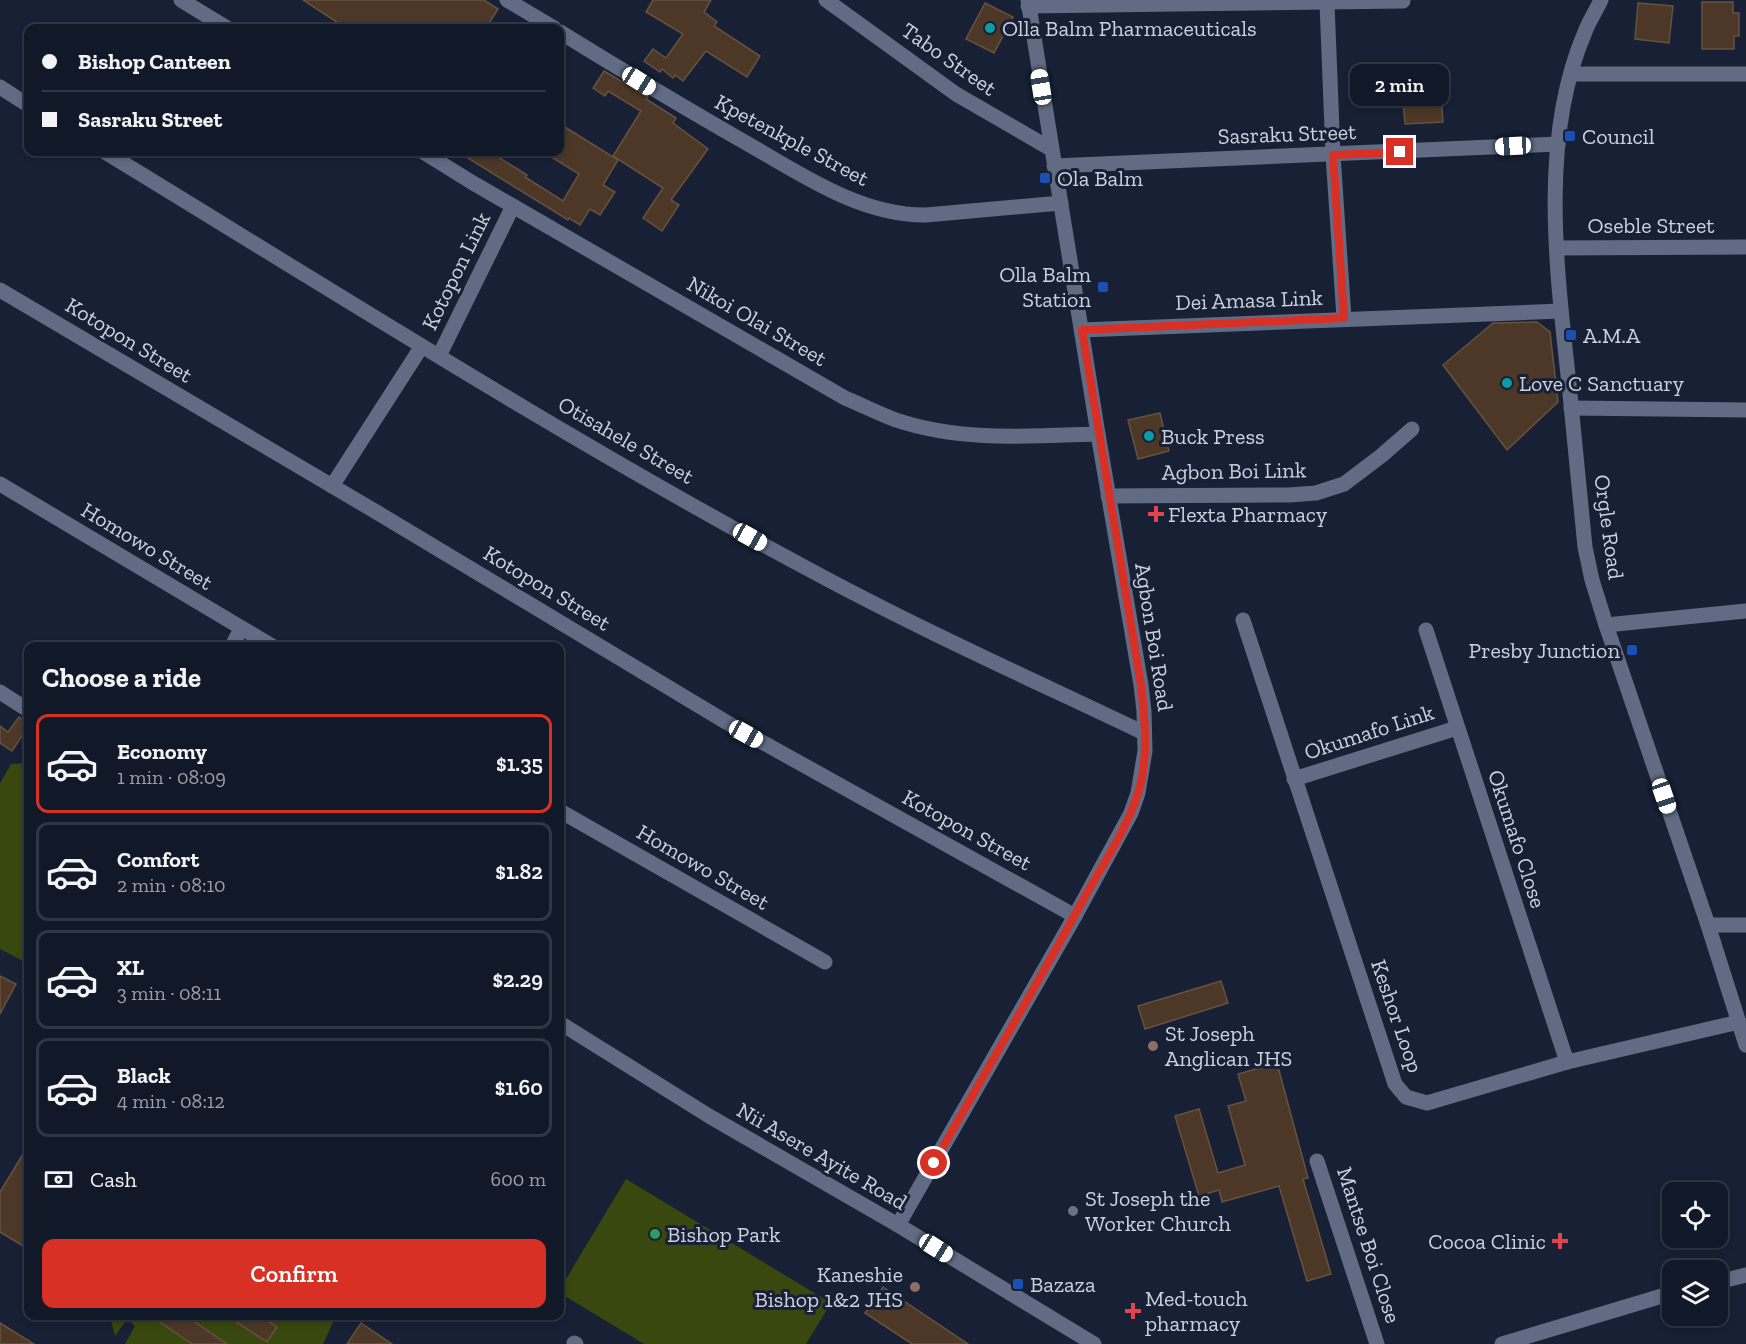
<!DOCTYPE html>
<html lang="en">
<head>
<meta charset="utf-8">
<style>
  body { margin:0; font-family:"Zilla Slab",serif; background:#1e2533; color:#f1f3f6; height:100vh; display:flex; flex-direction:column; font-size:22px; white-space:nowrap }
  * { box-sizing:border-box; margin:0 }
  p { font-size:20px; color:#9ca0a7 }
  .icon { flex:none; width:33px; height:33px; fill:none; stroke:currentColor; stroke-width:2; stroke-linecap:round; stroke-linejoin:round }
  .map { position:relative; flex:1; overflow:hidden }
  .panel { position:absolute; left:24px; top:642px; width:540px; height:678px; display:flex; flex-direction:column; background:#111827; border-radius:12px; box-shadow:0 3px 9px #0003,0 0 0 2px #303744 }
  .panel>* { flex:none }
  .banner { position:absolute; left:24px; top:24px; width:540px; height:132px; border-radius:12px; box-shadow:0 3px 9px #0003,0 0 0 2px #303744; display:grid; align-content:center; height:132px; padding:0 18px; background:#111827 }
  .tools { position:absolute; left:1662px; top:1182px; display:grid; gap:12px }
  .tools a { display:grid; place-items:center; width:66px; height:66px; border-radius:12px; background:#111827; box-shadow:0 3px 9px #0003,0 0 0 2px #303744; font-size:30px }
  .end { position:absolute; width:27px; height:27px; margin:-14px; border:8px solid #d93025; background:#fff; box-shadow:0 0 0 3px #fff }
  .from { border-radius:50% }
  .bubble { position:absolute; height:42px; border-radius:12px; background:#111827; box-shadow:0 3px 9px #0003,0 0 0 2px #303744; font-size:20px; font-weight:600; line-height:42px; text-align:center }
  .car { position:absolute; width:18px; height:36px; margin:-18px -9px; border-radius:8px; box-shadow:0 0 4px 2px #0007; background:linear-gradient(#fff 24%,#345 0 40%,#fff 0 76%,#345 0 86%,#fff 0) }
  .banner b { display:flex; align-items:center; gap:21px; height:57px; font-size:22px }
  .banner b+b { border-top:2px solid #303744 }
  .banner i { width:15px; height:15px; background:#f1f3f6 }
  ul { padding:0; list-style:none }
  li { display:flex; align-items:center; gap:18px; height:99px; margin:0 12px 9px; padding:0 6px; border:3px solid #303744; border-radius:12px }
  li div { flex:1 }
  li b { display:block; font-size:22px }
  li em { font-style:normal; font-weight:600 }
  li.selected { border-color:#d93025 }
  li>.icon { width:54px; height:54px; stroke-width:1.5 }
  h2 { padding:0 18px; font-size:27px; line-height:72px }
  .pay { display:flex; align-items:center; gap:15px; height:66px; padding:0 18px; font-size:22px }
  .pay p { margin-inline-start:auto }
  .cta { display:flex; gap:12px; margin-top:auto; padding:12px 18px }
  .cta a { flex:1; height:69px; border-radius:12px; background:#d93025; color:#fff; font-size:24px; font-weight:600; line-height:69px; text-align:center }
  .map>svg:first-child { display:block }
</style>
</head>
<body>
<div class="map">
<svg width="1746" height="1344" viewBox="0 0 1746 1344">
  <rect width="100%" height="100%" fill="#172034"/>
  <!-- green -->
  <g fill="#39480e">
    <polygon points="27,763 28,937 25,939 23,961 0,949 0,783 11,764"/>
    <polygon points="626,1179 831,1303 806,1344 644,1344 560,1293 560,1289"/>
    <polygon points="110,1316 336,1316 323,1344 125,1344 135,1326 127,1319 115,1336"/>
  </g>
  <!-- building -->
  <g fill="#4d3827" stroke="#67513f" stroke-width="1.5">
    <polygon points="303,0 484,0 498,9 486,28 337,28 340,24"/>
    <polygon points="653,0 711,0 704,12 717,22 714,26 760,56 747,77 706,51 683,81 675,75 673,78 662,69 660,72 644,61 653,49 666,58 683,34 646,12"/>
    <polygon points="1702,2 1733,2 1733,13 1739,13 1739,36 1734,36 1734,49 1702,49"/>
    <polygon points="985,3 1013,17 994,53 966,39"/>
    <polygon points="1638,3 1673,6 1669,43 1635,39"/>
    <polygon points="604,71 648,97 646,99 676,118 673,123 708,149 671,200 679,205 662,231 643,218 663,188 613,156 641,111 608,91 605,96 593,88"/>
    <polygon points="1401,79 1440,79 1443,122 1405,124"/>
    <polygon points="560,124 618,160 603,185 615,192 600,215 590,209 580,225 569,218 568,220 458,152 490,152 527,175 525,177 563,201 579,174 553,158 557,152 560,152"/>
    <polygon points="1537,322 1550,332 1558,402 1507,450 1443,365 1493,323"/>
    <polygon points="1160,413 1169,451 1138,459 1128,420"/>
    <polygon points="19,717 28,723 28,727 12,751 0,743 0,726 8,732"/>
    <polygon points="0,976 16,984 0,1014"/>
    <polygon points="1221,981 1228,1003 1145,1029 1138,1006"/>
    <polygon points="1277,1063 1308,1178 1303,1179 1331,1274 1307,1281 1279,1186 1222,1202 1219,1190 1199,1196 1175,1116 1199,1109 1218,1173 1245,1165 1228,1106 1246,1101 1238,1074"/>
    <polygon points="28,1146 28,1249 0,1232 0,1192"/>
    <polygon points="883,1287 968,1344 912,1344 865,1313"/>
    <polygon points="151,1316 186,1316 227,1344 192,1344"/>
    <polygon points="227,1316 260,1316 277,1327 267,1342"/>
    <polygon points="0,1323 34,1344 0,1344"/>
    <polygon points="361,1323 392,1344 347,1344"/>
  </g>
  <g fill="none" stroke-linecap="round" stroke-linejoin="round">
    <!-- minor -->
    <g stroke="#616c84" stroke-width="15">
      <polyline points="181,0 227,28"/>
      <polyline points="507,0 554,28"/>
      <polyline points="826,0 956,94 1051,149"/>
      <polyline points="1328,0 1327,3 1333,155 1344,318"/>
      <path d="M1601,0C1596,11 1589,21 1585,32C1540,136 1556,265 1568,375C1574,432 1579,489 1585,547L1592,580L1606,625L1708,925L1746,1045"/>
      <polyline points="1028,6 1403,1"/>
      <path d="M560,32C620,69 680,105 741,140C798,172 859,216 926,215L1061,203"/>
      <polyline points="1571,74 1746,74"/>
      <polyline points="0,87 28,105"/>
      <path d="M105,152C338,294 569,441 810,570C919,629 1033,680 1144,733"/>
      <path d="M423,152L473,183L845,398C862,405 879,414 896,420C961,442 1031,436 1098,434"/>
      <polyline points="1054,166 1558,144"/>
      <polyline points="1557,248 1746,247"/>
      <polyline points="0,290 378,513 726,722 1075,916"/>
      <polyline points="1082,330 1561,311"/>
      <polyline points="439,356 513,206"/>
      <polyline points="1571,408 1746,410"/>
      <polyline points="0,484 272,646"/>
      <polyline points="332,486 422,346"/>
      <polyline points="1108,496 1289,495 1316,493 1344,484 1381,456 1412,429"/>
      <polyline points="1243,620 1395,1084 1406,1097 1427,1103 1567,1062 1739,1022"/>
      <polyline points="1606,625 1746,611"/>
      <polyline points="1426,630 1567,1062"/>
      <polyline points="232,646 241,629"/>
      <polyline points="0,692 28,710"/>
      <polyline points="1294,779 1457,728"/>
      <polyline points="560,811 825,962"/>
      <polyline points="1708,925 1746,925"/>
      <polyline points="560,1023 709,1116 898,1225 1094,1344"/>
      <polyline points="1317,1161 1377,1344"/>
      <polyline points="898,1225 1075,916 1131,813 1138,793 1145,751 1144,711 1141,685 1098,434 1028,0"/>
      <polyline points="1718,1282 1746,1275"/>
      <polyline points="574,1343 576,1344"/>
      <polyline points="1502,1344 1672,1293"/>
    </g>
  </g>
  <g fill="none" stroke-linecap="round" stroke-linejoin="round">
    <!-- route -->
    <path stroke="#d93025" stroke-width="8" d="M934,1163C983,1076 1034,990 1082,902C1100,869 1127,829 1138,793C1149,759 1145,720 1141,685L1082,330L1344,318L1333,155L1400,152"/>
  </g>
  <!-- markers -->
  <g fill="#0f9aa8" stroke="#172034" stroke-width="2">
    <circle cx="990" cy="28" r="6"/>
    <circle cx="1507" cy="383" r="6"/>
    <circle cx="1149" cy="436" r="6"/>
  </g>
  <g fill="#1a4fb4" stroke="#172034" stroke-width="2">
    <rect x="1564" y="130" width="12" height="12" rx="3"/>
    <rect x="1039" y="172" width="12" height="12" rx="3"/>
    <rect x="1097" y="281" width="12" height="12" rx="3"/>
    <rect x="1565" y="329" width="12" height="12" rx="3"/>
    <rect x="1626" y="644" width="12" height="12" rx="3"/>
    <rect x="1012" y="1278" width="12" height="12" rx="3"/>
  </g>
  <g fill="#e0444e" stroke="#172034" stroke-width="2">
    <path d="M1153 505h6v6h6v6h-6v6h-6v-6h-6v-6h6z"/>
    <path d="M1557 1232h6v6h6v6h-6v6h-6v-6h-6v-6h6z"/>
    <path d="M1130 1302h6v6h6v6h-6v6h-6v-6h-6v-6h6z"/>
  </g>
  <g fill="#8d6e63" stroke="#172034" stroke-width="2">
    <circle cx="1153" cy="1046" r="6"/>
    <circle cx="915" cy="1287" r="6"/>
  </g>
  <circle fill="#6b7280" stroke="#172034" stroke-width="2" cx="1073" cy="1211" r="6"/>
  <circle fill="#2e9e5b" stroke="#172034" stroke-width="2" cx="655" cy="1234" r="6"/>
  <g text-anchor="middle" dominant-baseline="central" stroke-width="6" stroke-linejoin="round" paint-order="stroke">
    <!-- poi labels -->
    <g font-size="22" fill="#cbd1df" stroke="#172034" text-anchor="start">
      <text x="1002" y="28">Olla Balm Pharmaceuticals</text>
      <text x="1582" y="136">Council</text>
      <text x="1057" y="178">Ola Balm</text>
      <text x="1091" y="274" text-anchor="end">Olla Balm<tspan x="1091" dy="25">Station</tspan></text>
      <text x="1583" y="335">A.M.A</text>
      <text x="1519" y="383">Love C Sanctuary</text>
      <text x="1161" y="436">Buck Press</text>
      <text x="1168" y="514">Flexta Pharmacy</text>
      <text x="1620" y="650" text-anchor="end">Presby Junction</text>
      <text x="1165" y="1033">St Joseph<tspan x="1165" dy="25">Anglican JHS</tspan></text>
      <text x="1085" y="1198">St Joseph the<tspan x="1085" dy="25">Worker Church</tspan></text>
      <text x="667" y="1234">Bishop Park</text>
      <text x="1546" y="1241" text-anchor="end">Cocoa Clinic</text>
      <text x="903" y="1274" text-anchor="end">Kaneshie<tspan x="903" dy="25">Bishop 1&amp;2 JHS</tspan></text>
      <text x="1030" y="1284">Bazaza</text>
      <text x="1145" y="1298">Med-touch<tspan x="1145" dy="25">pharmacy</tspan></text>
    </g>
    <!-- street labels -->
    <g font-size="22" fill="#cbd1df" stroke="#172034">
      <text transform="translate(949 59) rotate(35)">Tabo Street</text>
      <text transform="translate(1287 134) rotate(-2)">Sasraku Street</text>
      <text transform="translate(792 140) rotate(28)">Kpetenkple Street</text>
      <text x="1651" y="225">Oseble Street</text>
      <text transform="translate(456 271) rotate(-64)">Kotopon Link</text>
      <text transform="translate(1249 300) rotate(-2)">Dei Amasa Link</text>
      <text transform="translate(757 321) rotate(30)">Nikoi Olai Street</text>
      <text transform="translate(129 340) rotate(31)">Kotopon Street</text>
      <text transform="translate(626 440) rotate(30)">Otisahele Street</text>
      <text transform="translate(1234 471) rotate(-1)">Agbon Boi Link</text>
      <text transform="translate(1609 527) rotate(82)">Orgle Road</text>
      <text transform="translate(147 546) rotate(31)">Homowo Street</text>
      <text transform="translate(547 588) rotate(31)">Kotopon Street</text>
      <text transform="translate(1154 637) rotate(81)">Agbon Boi Road</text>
      <text transform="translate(1369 732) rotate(-18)">Okumafo Link</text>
      <text transform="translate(967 830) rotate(29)">Kotopon Street</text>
      <text transform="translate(1517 839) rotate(72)">Okumafo Close</text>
      <text transform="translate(703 867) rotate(30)">Homowo Street</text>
      <text transform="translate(1397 1016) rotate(71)">Keshor Loop</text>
      <text transform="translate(822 1156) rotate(30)">Nii Asere Ayite Road</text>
      <text transform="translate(1369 1245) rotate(72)">Mantse Boi Close</text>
    </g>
  </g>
</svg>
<div class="tools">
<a><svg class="icon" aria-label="locate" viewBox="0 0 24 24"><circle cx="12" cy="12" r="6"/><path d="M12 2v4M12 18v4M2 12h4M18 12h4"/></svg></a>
<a><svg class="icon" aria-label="layers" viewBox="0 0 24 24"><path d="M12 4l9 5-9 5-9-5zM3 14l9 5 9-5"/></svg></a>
</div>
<i class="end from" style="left:934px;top:1163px"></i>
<i class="end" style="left:1400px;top:152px"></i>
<div class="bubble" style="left:1350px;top:64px;width:99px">2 min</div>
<i class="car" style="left:639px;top:81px;rotate:122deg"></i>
<i class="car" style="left:1041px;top:87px;rotate:351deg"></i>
<i class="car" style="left:1513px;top:146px;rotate:267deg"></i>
<i class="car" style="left:750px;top:537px;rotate:119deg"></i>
<i class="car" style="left:746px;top:734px;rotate:119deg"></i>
<i class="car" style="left:1664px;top:796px;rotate:161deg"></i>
<i class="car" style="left:936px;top:1248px;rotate:122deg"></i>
<div class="banner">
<b><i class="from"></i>Bishop Canteen</b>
<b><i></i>Sasraku Street</b>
</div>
<section class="panel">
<h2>Choose a ride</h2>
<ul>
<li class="selected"><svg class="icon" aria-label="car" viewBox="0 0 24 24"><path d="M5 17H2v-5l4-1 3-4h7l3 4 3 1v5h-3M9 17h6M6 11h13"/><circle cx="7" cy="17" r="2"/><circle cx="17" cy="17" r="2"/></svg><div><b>Economy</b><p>1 min · 08:09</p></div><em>$1.35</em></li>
<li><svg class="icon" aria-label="car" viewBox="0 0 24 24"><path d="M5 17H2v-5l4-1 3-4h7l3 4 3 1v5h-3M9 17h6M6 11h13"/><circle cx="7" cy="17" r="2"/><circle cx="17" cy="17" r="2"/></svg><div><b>Comfort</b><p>2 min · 08:10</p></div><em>$1.82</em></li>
<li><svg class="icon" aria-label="car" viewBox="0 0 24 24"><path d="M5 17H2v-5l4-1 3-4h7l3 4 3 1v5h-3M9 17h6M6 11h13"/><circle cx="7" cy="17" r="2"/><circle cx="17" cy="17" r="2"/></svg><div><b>XL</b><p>3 min · 08:11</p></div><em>$2.29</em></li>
<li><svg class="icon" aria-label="car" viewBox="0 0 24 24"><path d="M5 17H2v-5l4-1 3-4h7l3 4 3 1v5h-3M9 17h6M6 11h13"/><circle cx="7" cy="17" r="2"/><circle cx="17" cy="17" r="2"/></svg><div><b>Black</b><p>4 min · 08:12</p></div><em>$1.60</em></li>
</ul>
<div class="pay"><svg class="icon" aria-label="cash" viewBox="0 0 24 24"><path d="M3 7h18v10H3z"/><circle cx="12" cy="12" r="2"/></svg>Cash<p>600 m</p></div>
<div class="cta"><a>Confirm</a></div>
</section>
</div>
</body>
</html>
